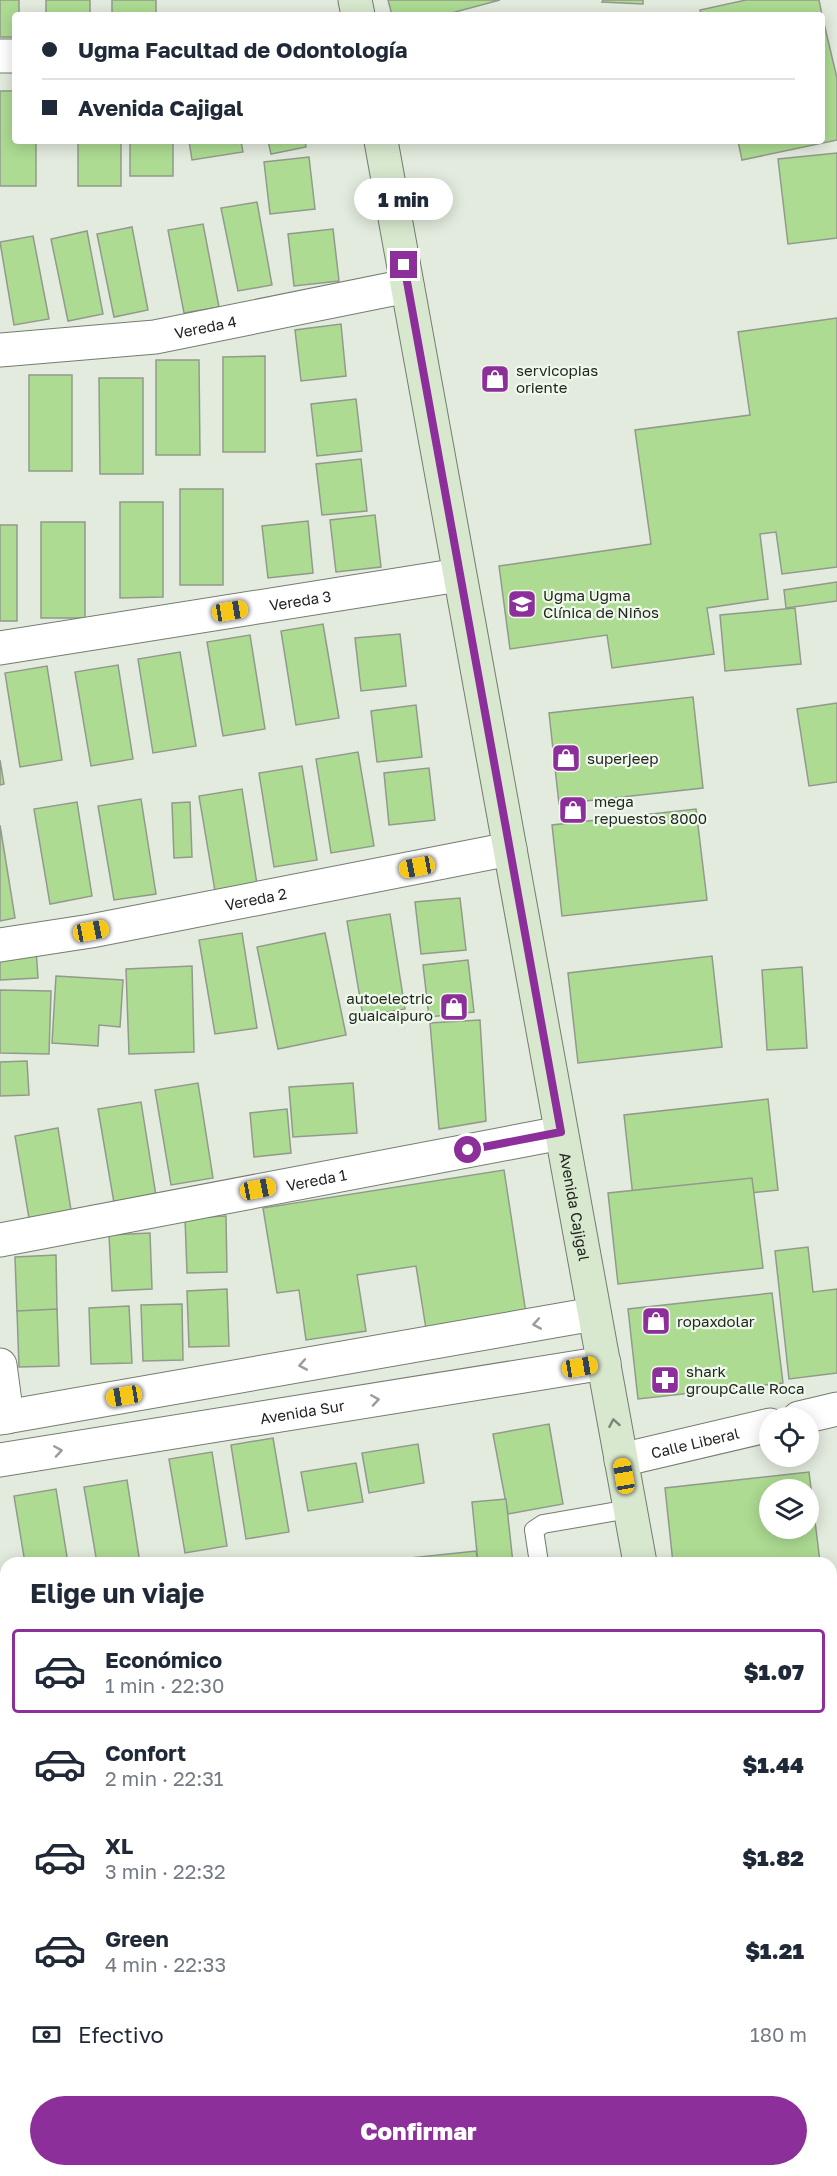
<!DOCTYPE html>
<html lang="es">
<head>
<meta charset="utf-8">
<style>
  body { margin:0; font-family:"Golos Text",sans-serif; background:#f2f2f3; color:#1f2937; height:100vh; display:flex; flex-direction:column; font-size:22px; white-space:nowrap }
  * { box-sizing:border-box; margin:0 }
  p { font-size:20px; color:#747a83 }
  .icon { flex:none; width:33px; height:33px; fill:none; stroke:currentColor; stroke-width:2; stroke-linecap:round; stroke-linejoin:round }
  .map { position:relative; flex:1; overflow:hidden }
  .details { position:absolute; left:0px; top:1557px; width:837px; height:620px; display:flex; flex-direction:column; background:#fff; border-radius:18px 18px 0 0; box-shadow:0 3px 15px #0003 }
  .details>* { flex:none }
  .guide { position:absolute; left:12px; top:12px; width:813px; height:132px; border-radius:6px; box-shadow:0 3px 15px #0003; display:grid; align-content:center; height:132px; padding:0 30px; background:#fff }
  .controls { position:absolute; left:759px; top:1407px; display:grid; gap:12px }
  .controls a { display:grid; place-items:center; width:60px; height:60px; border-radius:50%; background:#fff; box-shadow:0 3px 15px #0003; font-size:30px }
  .end { position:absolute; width:27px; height:27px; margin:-14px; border:8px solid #8c2f9a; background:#fff; box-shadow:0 0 0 3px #fff }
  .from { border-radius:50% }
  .bubble { position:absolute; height:42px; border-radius:21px; background:#fff; box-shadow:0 3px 15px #0003; font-size:20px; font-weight:800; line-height:42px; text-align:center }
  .car { position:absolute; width:18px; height:36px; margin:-18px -9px; border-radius:8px; box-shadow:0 0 4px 2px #0007; background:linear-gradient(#f5c518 24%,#345 0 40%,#f5c518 0 76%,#345 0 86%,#f5c518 0) }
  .guide b { display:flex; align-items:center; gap:21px; height:57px; font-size:22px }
  .guide b+b { border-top:2px solid #e0e1e3 }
  .guide i { width:15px; height:15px; background:#1f2937 }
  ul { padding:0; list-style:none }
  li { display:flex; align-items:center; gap:18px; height:84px; margin:0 12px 9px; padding:0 18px; border:3px solid transparent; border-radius:6px }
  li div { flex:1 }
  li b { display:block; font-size:22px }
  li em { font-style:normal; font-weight:800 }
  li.current { border-color:#8c2f9a }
  li>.icon { width:54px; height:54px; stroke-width:1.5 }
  h2 { padding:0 30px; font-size:27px; line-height:72px }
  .pay { display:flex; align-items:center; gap:15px; height:66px; padding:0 30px; font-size:22px }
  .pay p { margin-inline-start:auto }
  .action { display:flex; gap:12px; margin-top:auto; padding:12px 30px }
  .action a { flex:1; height:69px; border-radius:36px; background:#8c2f9a; color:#fff; font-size:24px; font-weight:800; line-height:69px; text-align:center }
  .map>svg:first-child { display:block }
</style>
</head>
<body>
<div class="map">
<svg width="837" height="2176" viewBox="0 0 837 2176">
  <rect width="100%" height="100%" fill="#e2ebdd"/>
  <!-- green -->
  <g fill="#dca9e4">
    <polygon points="0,1807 6,1809 6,1854 0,1853"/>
    <polygon points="0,1977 6,1978 6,2170 208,2170 210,2176 0,2176"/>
    <polygon points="678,2171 679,2176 331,2176 328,2171"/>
  </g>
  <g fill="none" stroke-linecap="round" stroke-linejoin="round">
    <!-- river -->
    <g stroke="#b57fbe" stroke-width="64">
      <polyline points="0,1899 6,1901"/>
      <polyline points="248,2170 251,2176"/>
    </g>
  </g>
  <!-- building -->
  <g fill="#addb92" stroke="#929a8d" stroke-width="1.5" fill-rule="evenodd">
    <polygon points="0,0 19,0 19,15 15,15 15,37 0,37"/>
    <rect x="46" y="0" width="44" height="15"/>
    <rect x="112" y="0" width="44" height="15"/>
    <polygon points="388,0 500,0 444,15 392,15"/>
    <polygon points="603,0 643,0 643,4 602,2"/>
    <polygon points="746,0 819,0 822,15 701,15 700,10"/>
    <polygon points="822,15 837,78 837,140 742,160 738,141 822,141"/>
    <polygon points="0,91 15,91 15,141 36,141 36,186 0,186"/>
    <rect x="78" y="141" width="43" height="45"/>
    <rect x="130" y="141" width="43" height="35"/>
    <polygon points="189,141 241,141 243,152 192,160"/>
    <polygon points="268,141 305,141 306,147 271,154"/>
    <polygon points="837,153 837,238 788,244 778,159"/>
    <polygon points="309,157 315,209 270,214 264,162"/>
    <polygon points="257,202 272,285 238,291 221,208"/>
    <polygon points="203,224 219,307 184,313 168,230"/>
    <polygon points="132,227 148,310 114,317 97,234"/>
    <polygon points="333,229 339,281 294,286 288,234"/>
    <polygon points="87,231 103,314 68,321 51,239"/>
    <polygon points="33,236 49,319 14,325 0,242"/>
    <polygon points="837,318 837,567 782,574 776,532 760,534 768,599 707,608 714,654 612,668 607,635 510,649 499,566 651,544 635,430 750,415 738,332"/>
    <polygon points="341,324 346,376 301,381 295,330"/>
    <polygon points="265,356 265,452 223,452 223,357"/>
    <polygon points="156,360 199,360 200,455 156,455"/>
    <rect x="29" y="375" width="43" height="96"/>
    <polygon points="99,378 143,378 143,474 100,474"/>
    <polygon points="356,399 362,451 317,456 311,404"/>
    <polygon points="361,459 367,511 322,515 316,464"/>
    <rect x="180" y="489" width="43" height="96"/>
    <polygon points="120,502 163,502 163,597 120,598"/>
    <polygon points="375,515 381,567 336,572 330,520"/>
    <polygon points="308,521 313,573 268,578 262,526"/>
    <rect x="41" y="522" width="44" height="96"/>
    <rect x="0" y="525" width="17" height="96"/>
    <polygon points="837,582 837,601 786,608 784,590"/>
    <polygon points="795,608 801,664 725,671 720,615"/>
    <polygon points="323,624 339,718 296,725 281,631"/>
    <polygon points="400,634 406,686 361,691 355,638"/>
    <polygon points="250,635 265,729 223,736 207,642"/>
    <polygon points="180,652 196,746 153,753 138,659"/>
    <polygon points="118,665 133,759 91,766 75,672"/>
    <polygon points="47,666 62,760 20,767 5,673"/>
    <polygon points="693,697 703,788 559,804 549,713"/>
    <polygon points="837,703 837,782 809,786 797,709"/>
    <polygon points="416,705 422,757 377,762 371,711"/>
    <polygon points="358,752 374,846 331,853 316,759"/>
    <polygon points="0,760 4,784 0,785"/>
    <polygon points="302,766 317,860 274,867 259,773"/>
    <polygon points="429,768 435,820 389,825 384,773"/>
    <polygon points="242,789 257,884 215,891 199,796"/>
    <polygon points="141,799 156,894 114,900 98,806"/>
    <polygon points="77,802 92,896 50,904 34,809"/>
    <polygon points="190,802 192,857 174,858 172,803"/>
    <polygon points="696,809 707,900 562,916 552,825"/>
    <polygon points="0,825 15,918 0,921"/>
    <polygon points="460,898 466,950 421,954 415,902"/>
    <polygon points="390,914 405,1009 363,1016 347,921"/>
    <polygon points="242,933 257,1028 215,1034 199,940"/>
    <polygon points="325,933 346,1035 278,1049 257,947"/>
    <polygon points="36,949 38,978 0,980 0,951"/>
    <polygon points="712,956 722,1047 578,1063 568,973"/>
    <polygon points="468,960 474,1012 429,1017 423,965"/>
    <polygon points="192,966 194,1052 129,1054 126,969"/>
    <polygon points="802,967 807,1048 767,1050 762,970"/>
    <polygon points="56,976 123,980 120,1027 99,1025 98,1046 52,1043"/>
    <polygon points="0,990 51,991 49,1054 0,1053"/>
    <polygon points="480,1020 486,1121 439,1129 430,1023"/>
    <polygon points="27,1061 29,1095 0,1096 0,1062"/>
    <polygon points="198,1083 213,1178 171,1185 155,1090"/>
    <polygon points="353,1083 357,1133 293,1137 289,1087"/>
    <polygon points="768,1099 778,1190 634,1206 624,1115"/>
    <polygon points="141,1102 156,1196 114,1203 98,1109"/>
    <polygon points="287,1109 291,1153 254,1157 250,1113"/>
    <polygon points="58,1128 73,1223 31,1230 15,1136"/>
    <polygon points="504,1170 527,1320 427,1335 416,1266 357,1275 366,1331 306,1340 299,1290 277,1293 263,1208"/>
    <polygon points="752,1178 763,1268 618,1284 608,1193"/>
    <polygon points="226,1216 227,1272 187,1273 185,1218"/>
    <polygon points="150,1233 152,1289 112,1291 109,1235"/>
    <polygon points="808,1247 813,1292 837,1289 837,1373 789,1379 775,1251"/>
    <polygon points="56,1255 57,1311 17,1312 15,1257"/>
    <polygon points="227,1289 229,1346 189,1347 187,1291"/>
    <polygon points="772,1293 783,1383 638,1399 628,1309"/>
    <polygon points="182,1304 183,1360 143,1361 141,1305"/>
    <polygon points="129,1306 132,1363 91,1364 89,1308"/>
    <polygon points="57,1309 59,1366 19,1367 17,1311"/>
    <polygon points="549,1424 563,1504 508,1514 493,1434"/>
    <polygon points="273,1438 289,1532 246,1539 231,1445"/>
    <polygon points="418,1444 424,1483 369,1493 362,1453"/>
    <polygon points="212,1452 227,1546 185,1553 169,1459"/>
    <polygon points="356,1463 363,1502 308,1511 301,1472"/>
    <path d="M809,1472L820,1562L673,1563L665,1488ZM770,1490H808V1528H770Z"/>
    <polygon points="127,1480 140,1563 97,1563 84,1487"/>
    <polygon points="56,1489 68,1563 25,1563 14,1496"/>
    <polygon points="506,1499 513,1563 478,1563 472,1502"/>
    <polygon points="476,1551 478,1563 362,1563"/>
    <polygon points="831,1572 837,1620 837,1663 831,1663"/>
    <polygon points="831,1690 837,1690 837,1781 831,1782"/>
    <polygon points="837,1801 837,1892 831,1893 831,1802"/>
    <polygon points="837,1961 837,2106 831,2107 831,1962"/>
    <polygon points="837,2162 837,2176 822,2176 821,2170 831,2170 831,2163"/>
  </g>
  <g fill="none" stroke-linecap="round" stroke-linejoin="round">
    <!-- service casing -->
    <g stroke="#747c70" stroke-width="20">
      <polyline id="service" points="539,1563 534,1530 543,1524 629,1509"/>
    </g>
    <!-- minor casing -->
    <g stroke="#747c70" stroke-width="35">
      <g id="minor">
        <polyline points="0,56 15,56"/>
        <path id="s1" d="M0,350L155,337L407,286"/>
        <path id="s2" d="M0,648L459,575"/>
        <path id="s3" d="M0,945L91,931L510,849"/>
        <path id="s4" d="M0,1240L561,1133"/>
        <polyline points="0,1365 7,1417"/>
        <polyline points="0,1418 594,1314"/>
        <polyline points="799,1418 837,1409"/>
        <path id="s5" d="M0,1460L604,1363"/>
        <path id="s6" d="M621,1460L770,1425"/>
        <polyline points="831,1922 837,1921"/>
      </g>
    </g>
    <!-- secondary casing -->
    <g stroke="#747c70" stroke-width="35">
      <g id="secondary">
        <polyline points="355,0 358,15"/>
        <path id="s7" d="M381,141L640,1563"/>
        <polyline points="0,1761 6,1763"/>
        <polyline points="717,2170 718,2176"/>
        <polyline points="758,2170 759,2176"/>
      </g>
    </g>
    <!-- service -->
    <use href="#service" stroke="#fff" stroke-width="18"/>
    <!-- minor -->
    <use href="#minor" stroke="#fff" stroke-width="33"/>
    <!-- secondary -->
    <use href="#secondary" stroke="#d8e8ce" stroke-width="33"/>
  </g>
  <!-- one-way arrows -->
  <defs><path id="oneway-chevron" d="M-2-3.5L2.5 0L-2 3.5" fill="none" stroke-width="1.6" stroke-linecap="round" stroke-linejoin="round" transform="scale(1.5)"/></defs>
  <g stroke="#9c9d9b">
    <use href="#oneway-chevron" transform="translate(537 1324) rotate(170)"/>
    <use href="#oneway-chevron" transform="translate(303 1365) rotate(170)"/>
    <use href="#oneway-chevron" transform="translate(375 1400) rotate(-9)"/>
    <use href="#oneway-chevron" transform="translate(58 1451) rotate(-9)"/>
  </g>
  <use stroke="#7d8677" href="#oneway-chevron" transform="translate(614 1423) rotate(-100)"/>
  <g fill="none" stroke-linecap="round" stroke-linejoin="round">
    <!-- route -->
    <polyline stroke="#8c2f9a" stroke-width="8" points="404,265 561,1132 468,1150"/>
  </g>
  <!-- icons -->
  <defs>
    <g id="shop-square" transform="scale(1.5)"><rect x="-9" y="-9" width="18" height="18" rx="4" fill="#8c2f9a" stroke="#eff9eb"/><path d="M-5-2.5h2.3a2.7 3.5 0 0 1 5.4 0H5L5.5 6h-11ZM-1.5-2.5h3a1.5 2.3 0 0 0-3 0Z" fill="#fff"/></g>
    <g id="university-square" transform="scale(1.5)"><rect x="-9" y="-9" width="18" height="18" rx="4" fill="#8c2f9a" stroke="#eff9eb"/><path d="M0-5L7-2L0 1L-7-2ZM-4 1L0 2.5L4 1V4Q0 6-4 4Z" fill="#fff"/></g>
    <g id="pharmacy-square" transform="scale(1.5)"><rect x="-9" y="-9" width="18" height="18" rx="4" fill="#8c2f9a" stroke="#eff9eb"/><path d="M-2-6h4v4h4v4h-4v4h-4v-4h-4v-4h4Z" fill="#fff"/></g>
  </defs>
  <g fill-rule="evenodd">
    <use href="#shop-square" x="495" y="379"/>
    <use href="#university-square" x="522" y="604"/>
    <use href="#shop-square" x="566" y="758"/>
    <use href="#shop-square" x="573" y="810"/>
    <use href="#shop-square" x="454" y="1007"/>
    <use href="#shop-square" x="656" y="1321"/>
    <use href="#pharmacy-square" x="665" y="1380"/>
  </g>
  <g text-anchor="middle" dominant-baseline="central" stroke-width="4.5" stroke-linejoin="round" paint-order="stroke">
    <!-- street labels -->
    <g font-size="15" fill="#222520" stroke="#eff9eb">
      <text stroke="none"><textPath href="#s1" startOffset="207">Vereda 4</textPath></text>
      <text stroke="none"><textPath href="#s2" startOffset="304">Vereda 3</textPath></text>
      <text stroke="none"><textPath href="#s3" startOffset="260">Vereda 2</textPath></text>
      <text stroke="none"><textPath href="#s4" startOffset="322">Vereda 1</textPath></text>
      <text stroke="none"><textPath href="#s7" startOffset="1083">Avenida Cajigal</textPath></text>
      <text stroke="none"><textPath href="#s5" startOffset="306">Avenida Sur</textPath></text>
      <text stroke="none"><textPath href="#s6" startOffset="76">Calle Liberal</textPath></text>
    </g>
    <!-- poi labels -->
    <g font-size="15" fill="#222520" stroke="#eff9eb" text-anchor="start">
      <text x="516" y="370">servicopias<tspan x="516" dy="17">oriente</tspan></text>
      <text x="543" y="595">Ugma Ugma<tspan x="543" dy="17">Clínica de Niños</tspan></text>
      <text x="587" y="758">superjeep</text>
      <text x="594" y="801">mega<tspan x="594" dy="17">repuestos 8000</tspan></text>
      <text x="433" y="998" text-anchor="end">autoelectric<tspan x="433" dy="17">guaicaipuro</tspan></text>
      <text x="677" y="1321">ropaxdolar</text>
      <text x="686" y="1371">shark<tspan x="686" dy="17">groupCalle Roca</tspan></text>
    </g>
  </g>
</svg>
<div class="controls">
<a><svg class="icon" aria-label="locate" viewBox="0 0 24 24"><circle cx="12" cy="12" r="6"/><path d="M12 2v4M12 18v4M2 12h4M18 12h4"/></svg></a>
<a><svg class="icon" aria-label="layers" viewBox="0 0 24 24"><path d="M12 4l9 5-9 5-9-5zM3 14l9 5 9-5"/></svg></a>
</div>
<i class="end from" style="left:468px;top:1150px"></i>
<i class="end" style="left:404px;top:265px"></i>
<div class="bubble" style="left:354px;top:178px;width:99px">1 min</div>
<i class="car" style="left:230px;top:611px;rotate:81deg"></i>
<i class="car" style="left:417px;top:867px;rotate:259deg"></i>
<i class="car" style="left:91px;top:931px;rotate:79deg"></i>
<i class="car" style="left:258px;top:1189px;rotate:79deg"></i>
<i class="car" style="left:580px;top:1367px;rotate:81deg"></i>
<i class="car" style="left:124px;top:1396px;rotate:260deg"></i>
<i class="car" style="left:624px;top:1476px;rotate:350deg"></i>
<div class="guide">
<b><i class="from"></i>Ugma Facultad de Odontología</b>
<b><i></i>Avenida Cajigal</b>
</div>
<section class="details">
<h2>Elige un viaje</h2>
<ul>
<li class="current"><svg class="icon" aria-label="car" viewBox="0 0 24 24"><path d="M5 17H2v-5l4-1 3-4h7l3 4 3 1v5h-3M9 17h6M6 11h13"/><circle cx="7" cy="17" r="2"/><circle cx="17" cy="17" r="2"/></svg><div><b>Económico</b><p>1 min · 22:30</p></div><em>$1.07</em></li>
<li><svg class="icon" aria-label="car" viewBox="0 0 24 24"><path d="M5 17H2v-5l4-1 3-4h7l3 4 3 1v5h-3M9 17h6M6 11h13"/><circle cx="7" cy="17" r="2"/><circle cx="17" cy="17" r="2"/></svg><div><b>Confort</b><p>2 min · 22:31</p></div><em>$1.44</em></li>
<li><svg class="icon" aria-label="car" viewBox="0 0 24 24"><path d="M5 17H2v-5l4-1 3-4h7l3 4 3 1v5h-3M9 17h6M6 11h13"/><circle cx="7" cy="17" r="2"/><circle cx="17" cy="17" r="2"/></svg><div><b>XL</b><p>3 min · 22:32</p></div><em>$1.82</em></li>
<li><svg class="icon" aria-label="car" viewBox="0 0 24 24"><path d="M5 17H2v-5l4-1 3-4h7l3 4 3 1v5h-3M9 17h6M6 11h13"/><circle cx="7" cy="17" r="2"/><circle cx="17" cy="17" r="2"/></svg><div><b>Green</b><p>4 min · 22:33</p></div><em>$1.21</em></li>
</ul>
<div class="pay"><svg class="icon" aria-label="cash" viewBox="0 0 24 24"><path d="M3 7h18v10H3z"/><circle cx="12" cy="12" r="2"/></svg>Efectivo<p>180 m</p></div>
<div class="action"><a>Confirmar</a></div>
</section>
</div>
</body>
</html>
